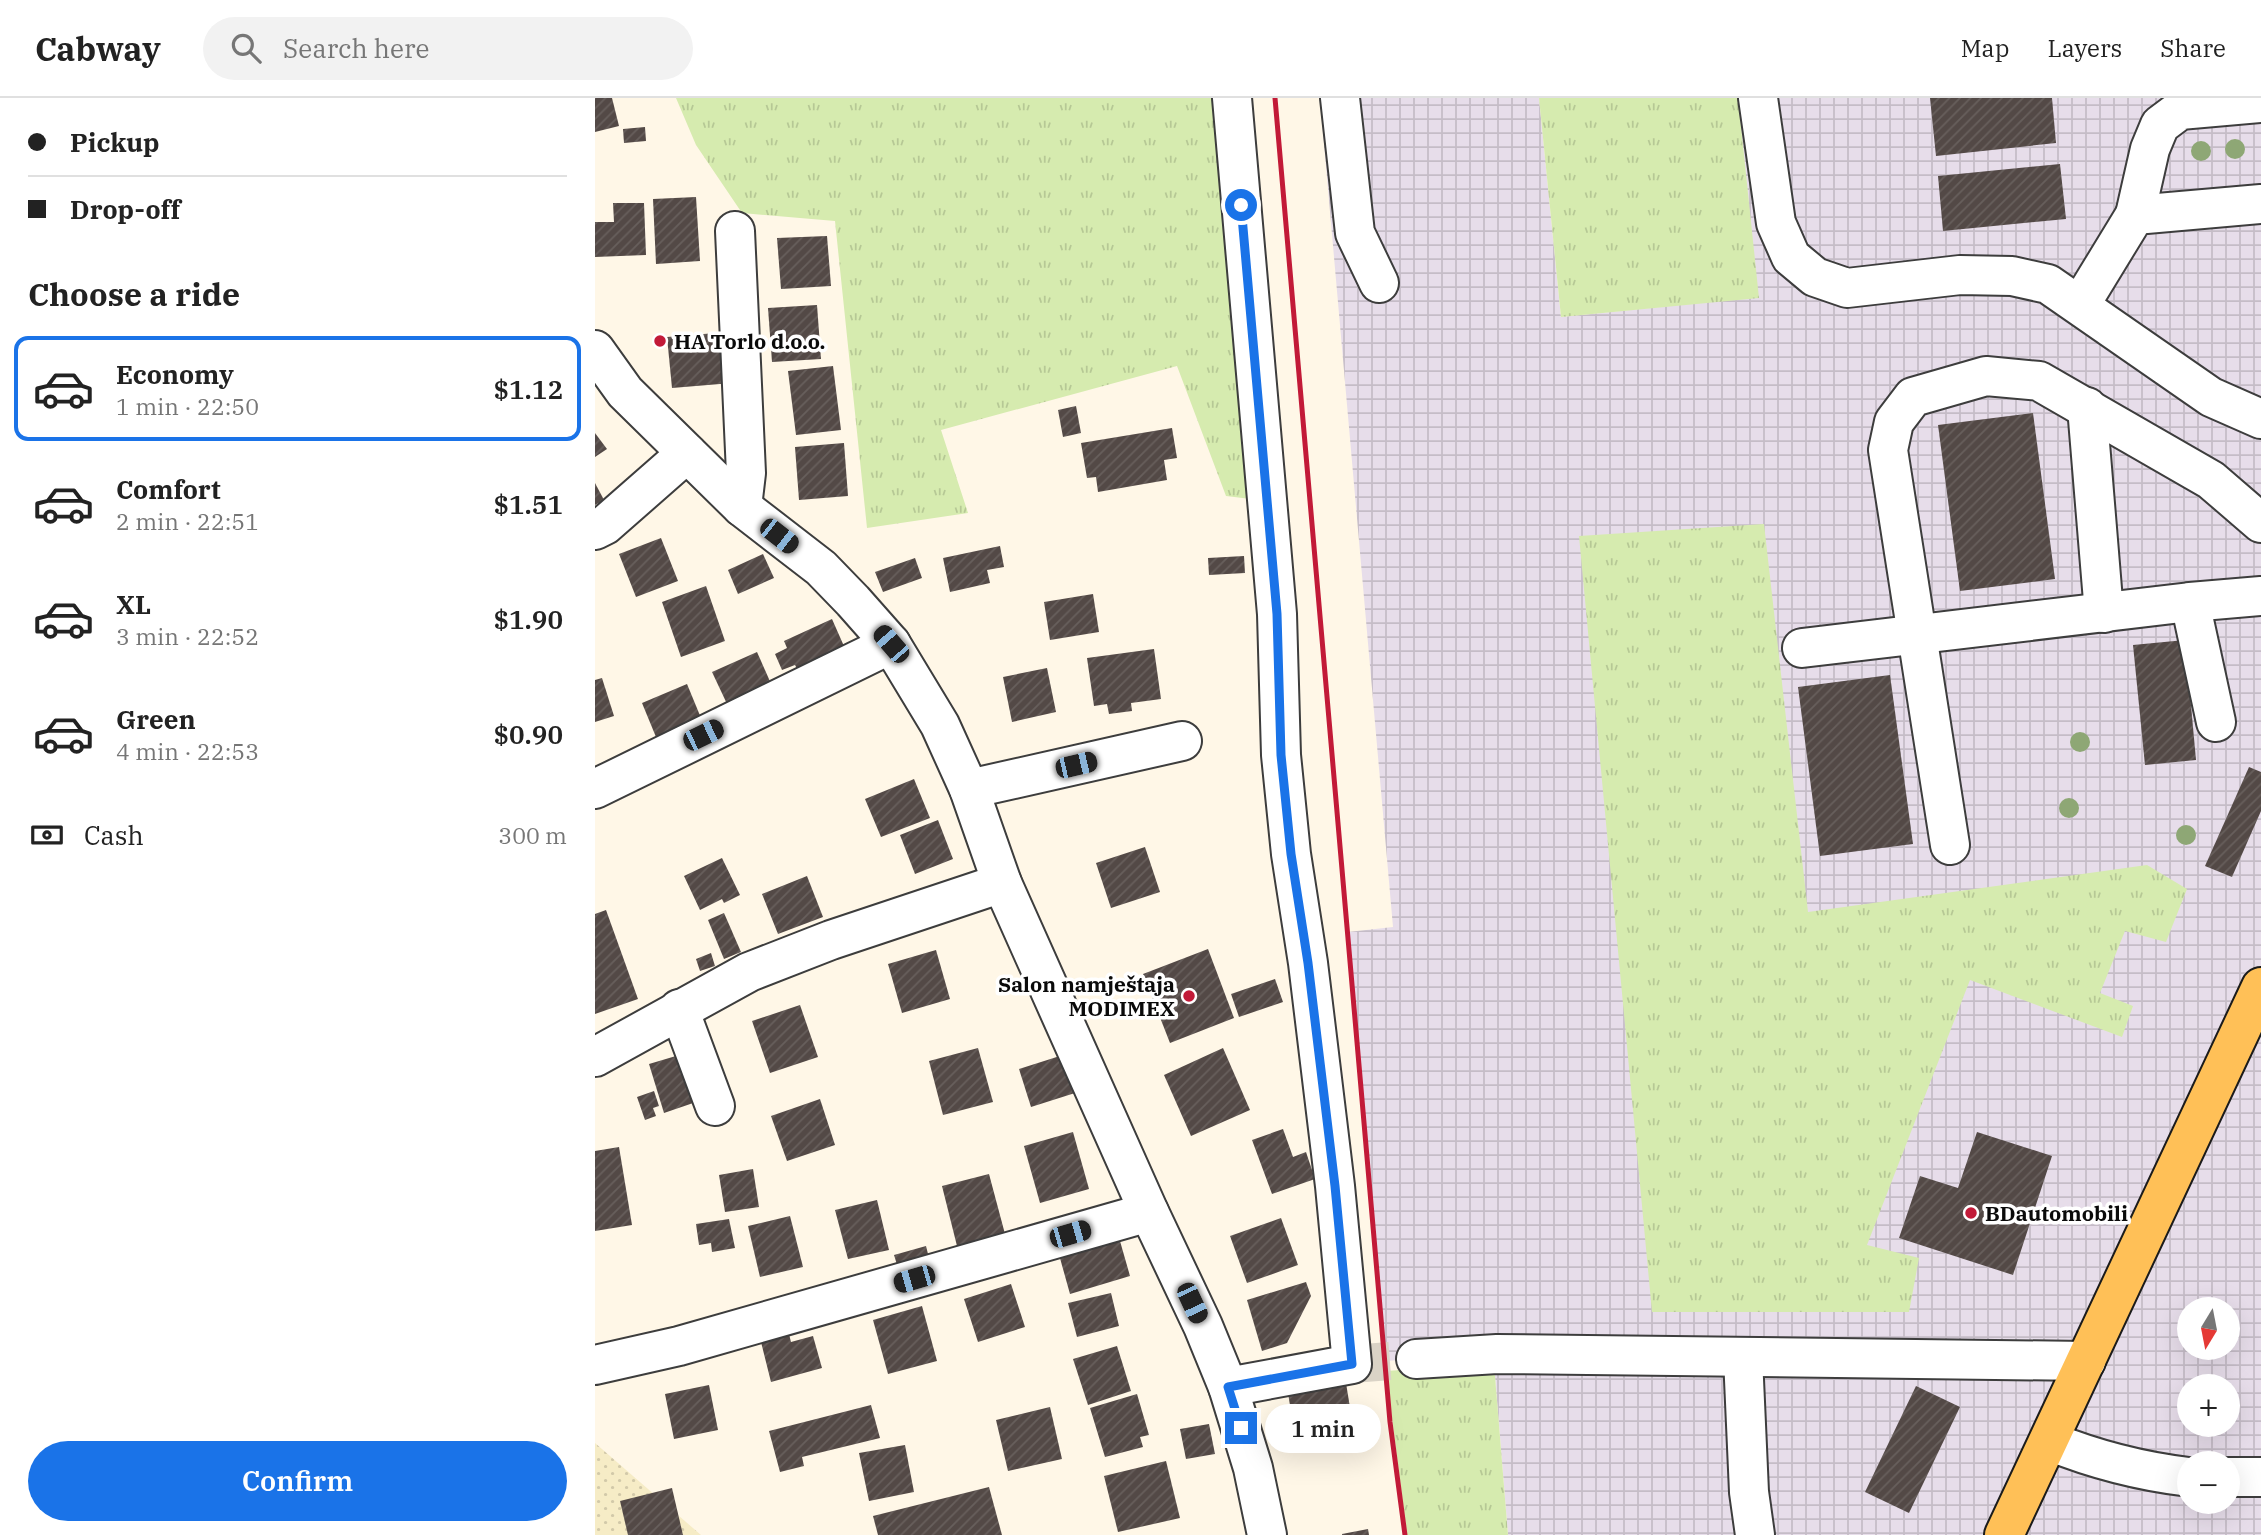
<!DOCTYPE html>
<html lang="en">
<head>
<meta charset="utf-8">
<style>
  body { margin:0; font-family:"IBM Plex Serif",serif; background:#f2f2f2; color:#222; height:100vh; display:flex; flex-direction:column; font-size:26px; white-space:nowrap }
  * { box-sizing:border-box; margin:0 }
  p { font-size:23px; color:#767676 }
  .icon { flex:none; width:38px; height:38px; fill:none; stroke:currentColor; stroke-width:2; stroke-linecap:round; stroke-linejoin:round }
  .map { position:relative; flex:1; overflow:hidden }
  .sheet { display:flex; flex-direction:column; background:#fff; width:595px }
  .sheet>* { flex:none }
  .top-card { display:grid; align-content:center; height:154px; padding:0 28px; background:#fff }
  .needle { width:46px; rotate:190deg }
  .tools { position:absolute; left:1582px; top:1199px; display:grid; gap:14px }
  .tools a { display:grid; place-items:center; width:63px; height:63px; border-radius:50%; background:#fff; box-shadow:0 7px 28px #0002; font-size:35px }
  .end { position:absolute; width:32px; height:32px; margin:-16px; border:9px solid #1a73e8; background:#fff; box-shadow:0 0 0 4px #fff }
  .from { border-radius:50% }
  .bubble { position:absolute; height:49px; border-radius:24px; background:#fff; box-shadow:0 7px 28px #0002; font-size:23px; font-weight:600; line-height:49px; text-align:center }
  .car { position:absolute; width:21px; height:42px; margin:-21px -10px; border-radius:9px; box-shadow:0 0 5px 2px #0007; background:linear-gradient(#222 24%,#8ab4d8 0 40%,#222 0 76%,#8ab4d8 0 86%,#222 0) }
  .top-card b { display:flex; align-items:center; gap:24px; height:66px; font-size:26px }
  .top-card b+b { border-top:2px solid #e0e0e0 }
  .top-card i { width:18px; height:18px; background:#222 }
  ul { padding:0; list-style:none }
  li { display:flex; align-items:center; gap:21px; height:105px; margin:0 14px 10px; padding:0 14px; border:4px solid transparent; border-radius:14px }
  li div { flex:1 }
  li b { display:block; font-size:26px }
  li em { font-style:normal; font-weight:600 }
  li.current { border-color:#1a73e8 }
  li>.icon { width:63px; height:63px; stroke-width:1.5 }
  h2 { padding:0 28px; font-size:32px; line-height:84px }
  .pay { display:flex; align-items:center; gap:18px; height:77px; padding:0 28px; font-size:26px }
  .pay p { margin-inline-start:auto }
  .cta { display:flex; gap:14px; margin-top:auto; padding:14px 28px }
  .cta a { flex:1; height:80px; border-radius:42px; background:#1a73e8; color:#fff; font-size:28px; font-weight:600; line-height:80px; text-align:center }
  header { display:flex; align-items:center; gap:42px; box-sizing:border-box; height:98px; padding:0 35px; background:#fff; border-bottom:2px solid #e0e0e0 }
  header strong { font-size:33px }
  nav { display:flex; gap:38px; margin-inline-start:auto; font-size:24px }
  .search { width:490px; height:63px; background:#f2f2f2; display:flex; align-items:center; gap:18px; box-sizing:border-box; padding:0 24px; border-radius:38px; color:#767676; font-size:26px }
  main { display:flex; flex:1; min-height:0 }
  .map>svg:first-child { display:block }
</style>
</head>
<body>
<header>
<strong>Cabway</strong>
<div class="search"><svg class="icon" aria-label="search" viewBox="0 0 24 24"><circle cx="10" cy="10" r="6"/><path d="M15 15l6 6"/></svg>Search here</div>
<nav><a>Map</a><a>Layers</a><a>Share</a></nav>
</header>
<main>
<section class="sheet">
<div class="top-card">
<b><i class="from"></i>Pickup</b>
<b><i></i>Drop-off</b>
</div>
<h2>Choose a ride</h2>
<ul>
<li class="current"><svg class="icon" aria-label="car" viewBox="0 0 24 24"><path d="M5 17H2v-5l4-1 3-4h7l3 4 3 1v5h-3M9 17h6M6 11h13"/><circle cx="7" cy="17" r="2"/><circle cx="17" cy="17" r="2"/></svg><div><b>Economy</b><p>1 min · 22:50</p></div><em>$1.12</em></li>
<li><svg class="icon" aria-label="car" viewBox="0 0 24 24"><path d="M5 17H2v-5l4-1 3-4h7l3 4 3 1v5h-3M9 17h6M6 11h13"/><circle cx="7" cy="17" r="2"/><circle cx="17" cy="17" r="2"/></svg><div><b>Comfort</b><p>2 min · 22:51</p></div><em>$1.51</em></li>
<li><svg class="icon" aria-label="car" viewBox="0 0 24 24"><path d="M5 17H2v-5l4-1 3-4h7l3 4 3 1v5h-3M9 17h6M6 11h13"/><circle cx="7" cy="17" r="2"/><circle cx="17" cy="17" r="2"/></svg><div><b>XL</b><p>3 min · 22:52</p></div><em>$1.90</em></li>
<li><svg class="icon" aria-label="car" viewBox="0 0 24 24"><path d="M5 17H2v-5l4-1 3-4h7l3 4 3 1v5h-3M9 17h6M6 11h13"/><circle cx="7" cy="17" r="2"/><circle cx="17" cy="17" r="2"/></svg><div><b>Green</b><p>4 min · 22:53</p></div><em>$0.90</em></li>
</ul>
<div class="pay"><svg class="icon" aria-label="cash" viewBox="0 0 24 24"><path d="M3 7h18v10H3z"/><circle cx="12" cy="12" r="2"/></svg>Cash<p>300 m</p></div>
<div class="cta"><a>Confirm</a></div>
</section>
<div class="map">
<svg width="1666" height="1437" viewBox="0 0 1666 1437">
  <defs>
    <pattern id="industrial-grid" width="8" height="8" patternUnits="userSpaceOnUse" patternTransform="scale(1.75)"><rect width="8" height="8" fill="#e7ddea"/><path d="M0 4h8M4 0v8" fill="none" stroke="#c5bcc7"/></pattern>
    <pattern id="farmland-dots" width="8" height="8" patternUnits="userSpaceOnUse" patternTransform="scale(1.75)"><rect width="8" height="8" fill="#f6ecc6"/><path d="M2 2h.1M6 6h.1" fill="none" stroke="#d2c9a9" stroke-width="1.8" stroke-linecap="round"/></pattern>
    <pattern id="grass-tufts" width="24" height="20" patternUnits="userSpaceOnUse" patternTransform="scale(1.75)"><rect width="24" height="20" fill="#d6ebaf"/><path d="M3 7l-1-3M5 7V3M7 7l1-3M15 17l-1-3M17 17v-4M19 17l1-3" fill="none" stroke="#b6c895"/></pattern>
    <pattern id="building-hatch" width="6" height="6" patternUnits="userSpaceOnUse" patternTransform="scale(1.75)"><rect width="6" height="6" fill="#534946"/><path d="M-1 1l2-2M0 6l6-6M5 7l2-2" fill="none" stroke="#675f5c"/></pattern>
  </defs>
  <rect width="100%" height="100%" fill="#fff7e7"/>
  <!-- industrial -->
  <path fill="url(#industrial-grid)" fill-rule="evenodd" d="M725,0H944L966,219L1163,199L1143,0H1666V1437H913L899,1266L902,1256L790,1263L753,834L798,829ZM1594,1211H1633V1250H1594ZM1594,1288H1633V1326H1594ZM1594,1365H1633V1404H1594Z"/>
  <!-- farmland -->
  <polygon fill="url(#farmland-dots)" points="0,1345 106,1437 0,1437"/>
  <!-- grass -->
  <g fill="url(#grass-tufts)">
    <polygon points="81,0 636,0 672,403 631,398 582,268 346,332 373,415 272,430 240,123 147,115 101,47"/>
    <polygon points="944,0 1143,0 1164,200 966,219"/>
    <polygon points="1169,426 1213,814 1552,767 1592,791 1571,844 1530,833 1505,895 1538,908 1527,939 1375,882 1272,1147 1324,1160 1314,1214 1057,1214 984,438"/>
    <polygon points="899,1266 913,1437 812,1437 791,1273"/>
  </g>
  <!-- building -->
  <g fill="url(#building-hatch)">
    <polygon points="0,0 17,0 24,28 0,34"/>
    <polygon points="1335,0 1457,0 1461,45 1341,58"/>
    <polygon points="50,29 51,43 29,45 28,31"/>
    <polygon points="1465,66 1471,121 1348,133 1343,78"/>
    <polygon points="101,99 105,163 61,166 58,101"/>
    <polygon points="18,105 49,105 51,157 0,159 0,124 19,124"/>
    <polygon points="232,138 236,188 186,191 182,140"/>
    <polygon points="222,207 226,261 177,264 173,210"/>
    <polygon points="133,234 137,285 77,290 72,239"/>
    <polygon points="238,268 246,332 201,337 193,273"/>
    <polygon points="481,308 486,335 468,339 463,312"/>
    <polygon points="1438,315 1460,481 1365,493 1343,327"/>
    <polygon points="577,330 582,360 569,362 572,382 503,394 501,379 492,380 486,345"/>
    <polygon points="0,335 12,351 0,359"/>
    <polygon points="249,345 253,398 204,402 200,349"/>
    <polygon points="0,385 9,402 0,407"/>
    <polygon points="66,440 83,483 41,499 24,456"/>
    <polygon points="405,448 409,469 392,472 395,485 355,494 348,460"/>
    <polygon points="168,456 179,480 143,496 133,472"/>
    <polygon points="649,458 650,475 614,477 613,460"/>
    <polygon points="320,460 327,480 288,494 280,474"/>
    <polygon points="111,488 130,543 86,559 67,504"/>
    <polygon points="498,496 504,534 455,542 449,504"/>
    <polygon points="237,521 252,555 205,576 200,567 187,572 180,556 192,550 189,543"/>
    <polygon points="1590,542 1601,662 1550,667 1538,547"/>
    <polygon points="559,551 566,601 536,605 537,613 514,616 512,606 499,608 492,560"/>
    <polygon points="162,554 177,588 133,608 117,574"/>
    <polygon points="452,570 461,614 417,624 408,579"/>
    <polygon points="1295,577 1318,746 1225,758 1203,589"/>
    <polygon points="7,580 19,618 0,624 0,582"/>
    <polygon points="92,586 106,620 61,639 47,605"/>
    <polygon points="1654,669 1666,674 1666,713 1637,779 1610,768"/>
    <polygon points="319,681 335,720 286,739 270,701"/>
    <polygon points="343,722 358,761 320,776 305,737"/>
    <polygon points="550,749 565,794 516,810 501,765"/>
    <polygon points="127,760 145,797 129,805 127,801 105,812 89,778"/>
    <polygon points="212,778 228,819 183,836 167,796"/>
    <polygon points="11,812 43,901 0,916 0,816"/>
    <polygon points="129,815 146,854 129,861 113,822"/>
    <polygon points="613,851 639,920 575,945 548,876"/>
    <polygon points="341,852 355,901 307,915 293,866"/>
    <polygon points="116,855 120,868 105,873 101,861"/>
    <polygon points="680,881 688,904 644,919 636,896"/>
    <polygon points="205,907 223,959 175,975 157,923"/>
    <polygon points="383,950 398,1004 348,1017 334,963"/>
    <polygon points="628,950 655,1012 596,1038 569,977"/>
    <polygon points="91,955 107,1002 69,1015 54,966"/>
    <polygon points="468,957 480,995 436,1009 424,971"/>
    <polygon points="59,993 64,1008 58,1010 61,1018 50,1022 42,999"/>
    <polygon points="225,1001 240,1047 192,1063 176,1018"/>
    <polygon points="688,1031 698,1059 711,1054 720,1081 677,1096 657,1042"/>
    <polygon points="478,1034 494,1091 445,1105 429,1048"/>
    <polygon points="1382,1034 1457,1058 1418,1177 1304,1140 1325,1078 1363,1090"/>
    <polygon points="24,1049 37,1127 0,1133 0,1053"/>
    <polygon points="158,1071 164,1109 130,1114 124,1077"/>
    <polygon points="394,1076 410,1136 362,1148 347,1088"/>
    <polygon points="282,1102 294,1152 253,1161 240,1112"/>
    <polygon points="195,1118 208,1169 165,1179 153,1128"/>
    <polygon points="686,1120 703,1167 652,1185 635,1138"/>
    <polygon points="134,1121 140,1150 117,1154 116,1145 104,1147 101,1126"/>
    <polygon points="523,1136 535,1178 475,1196 463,1153"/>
    <polygon points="331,1148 335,1164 304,1173 299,1157"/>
    <polygon points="711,1184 716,1198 692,1245 667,1253 652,1202"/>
    <polygon points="416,1186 430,1229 383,1244 369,1201"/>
    <polygon points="516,1195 524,1228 482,1239 473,1205"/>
    <polygon points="327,1208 342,1263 293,1276 278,1222"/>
    <polygon points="193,1232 196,1244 218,1238 227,1270 176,1284 165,1240"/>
    <polygon points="522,1248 536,1293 493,1307 478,1261"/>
    <polygon points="751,1285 758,1328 700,1338 693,1295"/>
    <polygon points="114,1287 123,1332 79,1341 70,1296"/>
    <polygon points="1321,1288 1365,1309 1314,1415 1270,1394"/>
    <polygon points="542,1296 554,1337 545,1339 548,1349 510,1359 495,1310"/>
    <polygon points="276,1307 285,1340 207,1359 209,1368 185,1374 174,1333"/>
    <polygon points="455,1309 467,1361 413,1373 401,1322"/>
    <polygon points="614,1326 620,1356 591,1361 585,1331"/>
    <polygon points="310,1347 319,1394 274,1403 264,1355"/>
    <polygon points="571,1363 585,1420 523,1434 509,1378"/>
    <polygon points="394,1389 407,1437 283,1437 278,1418"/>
    <polygon points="77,1390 88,1437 33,1437 25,1403"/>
    <polygon points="773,1431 774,1437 747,1437 747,1436"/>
  </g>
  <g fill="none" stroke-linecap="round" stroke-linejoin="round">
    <!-- minor-tunnel -->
    <polyline stroke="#dad3c6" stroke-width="38" stroke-dasharray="38 19" stroke-linecap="butt" points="757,1266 821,1261"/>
    <!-- minor casing -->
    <g stroke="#3d3d3d" stroke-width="42">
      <g id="minor">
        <polyline points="745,0 760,135 784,185"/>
        <polyline points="1163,0 1181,125 1196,159 1220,179 1252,190 1365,177 1417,178 1453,186 1616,299 1666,321"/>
        <polyline points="1540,117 1555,51 1565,27 1585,12 1666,5"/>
        <polyline points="140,133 151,375 147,409"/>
        <polyline points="1485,207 1540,117 1666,106"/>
        <polyline points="0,252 30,294 147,409 226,470 258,503 296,546 345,627 374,691 407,785 554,1114 608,1228 633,1289 658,1370 672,1437"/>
        <polyline points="1492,309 1509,515"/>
        <polyline points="0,432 10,427 92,355"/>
        <polyline points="1595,504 1621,624"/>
        <polyline points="1207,550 1595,504 1666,498"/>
        <polyline points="0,691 296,546"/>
        <polyline points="374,691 587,643"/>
        <polyline points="1355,747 1293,352 1299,324 1318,299 1391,278 1444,283 1616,382 1666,425"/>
        <polyline points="84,911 120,1008"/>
        <polyline points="0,959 154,874 236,842 407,785"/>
        <polyline points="1148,1259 1154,1394 1160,1437"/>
        <polyline points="821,1261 902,1256 1491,1263"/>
        <polyline points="0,1267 84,1248 554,1114"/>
        <polyline points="633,1289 757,1266 740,1088 713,865 696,756 686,657 682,516 637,0"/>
        <path d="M1454,1343C1501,1362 1543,1373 1594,1379"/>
        <polyline points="1633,1379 1666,1379"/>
      </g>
    </g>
    <!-- major casing -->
    <g stroke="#1b1b1b" stroke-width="42">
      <polyline id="major" points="1409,1437 1666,889"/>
    </g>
    <!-- minor -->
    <use href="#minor" stroke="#fff" stroke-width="38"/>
    <!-- major -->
    <use href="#major" stroke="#ffc057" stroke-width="38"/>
    <!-- rail -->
    <polyline stroke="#c21a38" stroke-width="5" points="680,0 795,1324 810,1437"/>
  </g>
  <!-- trees -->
  <g fill="#8ea775">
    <circle cx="1640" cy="51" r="10"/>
    <circle cx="1606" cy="53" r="10"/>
    <circle cx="1485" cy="644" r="10"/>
    <circle cx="1474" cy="710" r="10"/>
    <circle cx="1591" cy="737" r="10"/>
  </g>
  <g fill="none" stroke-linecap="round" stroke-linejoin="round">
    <!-- route -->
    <polyline stroke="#1a73e8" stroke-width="9" points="646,1330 633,1289 757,1266 740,1088 713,865 696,756 686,657 682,516 646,107"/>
  </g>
  <!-- markers -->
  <g fill="#c21a38" stroke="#fff" stroke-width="2.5">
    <circle cx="65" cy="243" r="7"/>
    <circle cx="594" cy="898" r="7"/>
    <circle cx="1376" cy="1115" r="7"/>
  </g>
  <g text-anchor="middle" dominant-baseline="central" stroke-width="7" stroke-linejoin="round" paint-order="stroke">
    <!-- poi labels -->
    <g font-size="21" font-weight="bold" fill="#0a0a0a" stroke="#fff" text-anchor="start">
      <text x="79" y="243">HA Torlo d.o.o.</text>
      <text x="580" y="886" text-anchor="end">Salon namještaja<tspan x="580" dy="24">MODIMEX</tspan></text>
      <text x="1390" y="1115">BDautomobili</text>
    </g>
  </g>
</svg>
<div class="tools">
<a><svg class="needle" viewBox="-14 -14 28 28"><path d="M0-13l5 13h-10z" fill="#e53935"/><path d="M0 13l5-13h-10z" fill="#767676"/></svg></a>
<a>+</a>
<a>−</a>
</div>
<i class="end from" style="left:646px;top:107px"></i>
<i class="end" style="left:646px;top:1330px"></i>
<div class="bubble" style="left:670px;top:1306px;width:116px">1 min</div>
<i class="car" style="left:184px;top:438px;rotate:128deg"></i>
<i class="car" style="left:296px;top:546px;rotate:319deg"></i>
<i class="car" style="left:108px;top:637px;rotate:64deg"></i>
<i class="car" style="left:481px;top:667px;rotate:77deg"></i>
<i class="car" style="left:475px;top:1136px;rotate:74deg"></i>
<i class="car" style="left:319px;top:1181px;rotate:254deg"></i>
<i class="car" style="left:597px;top:1205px;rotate:155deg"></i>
</div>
</main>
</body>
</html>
